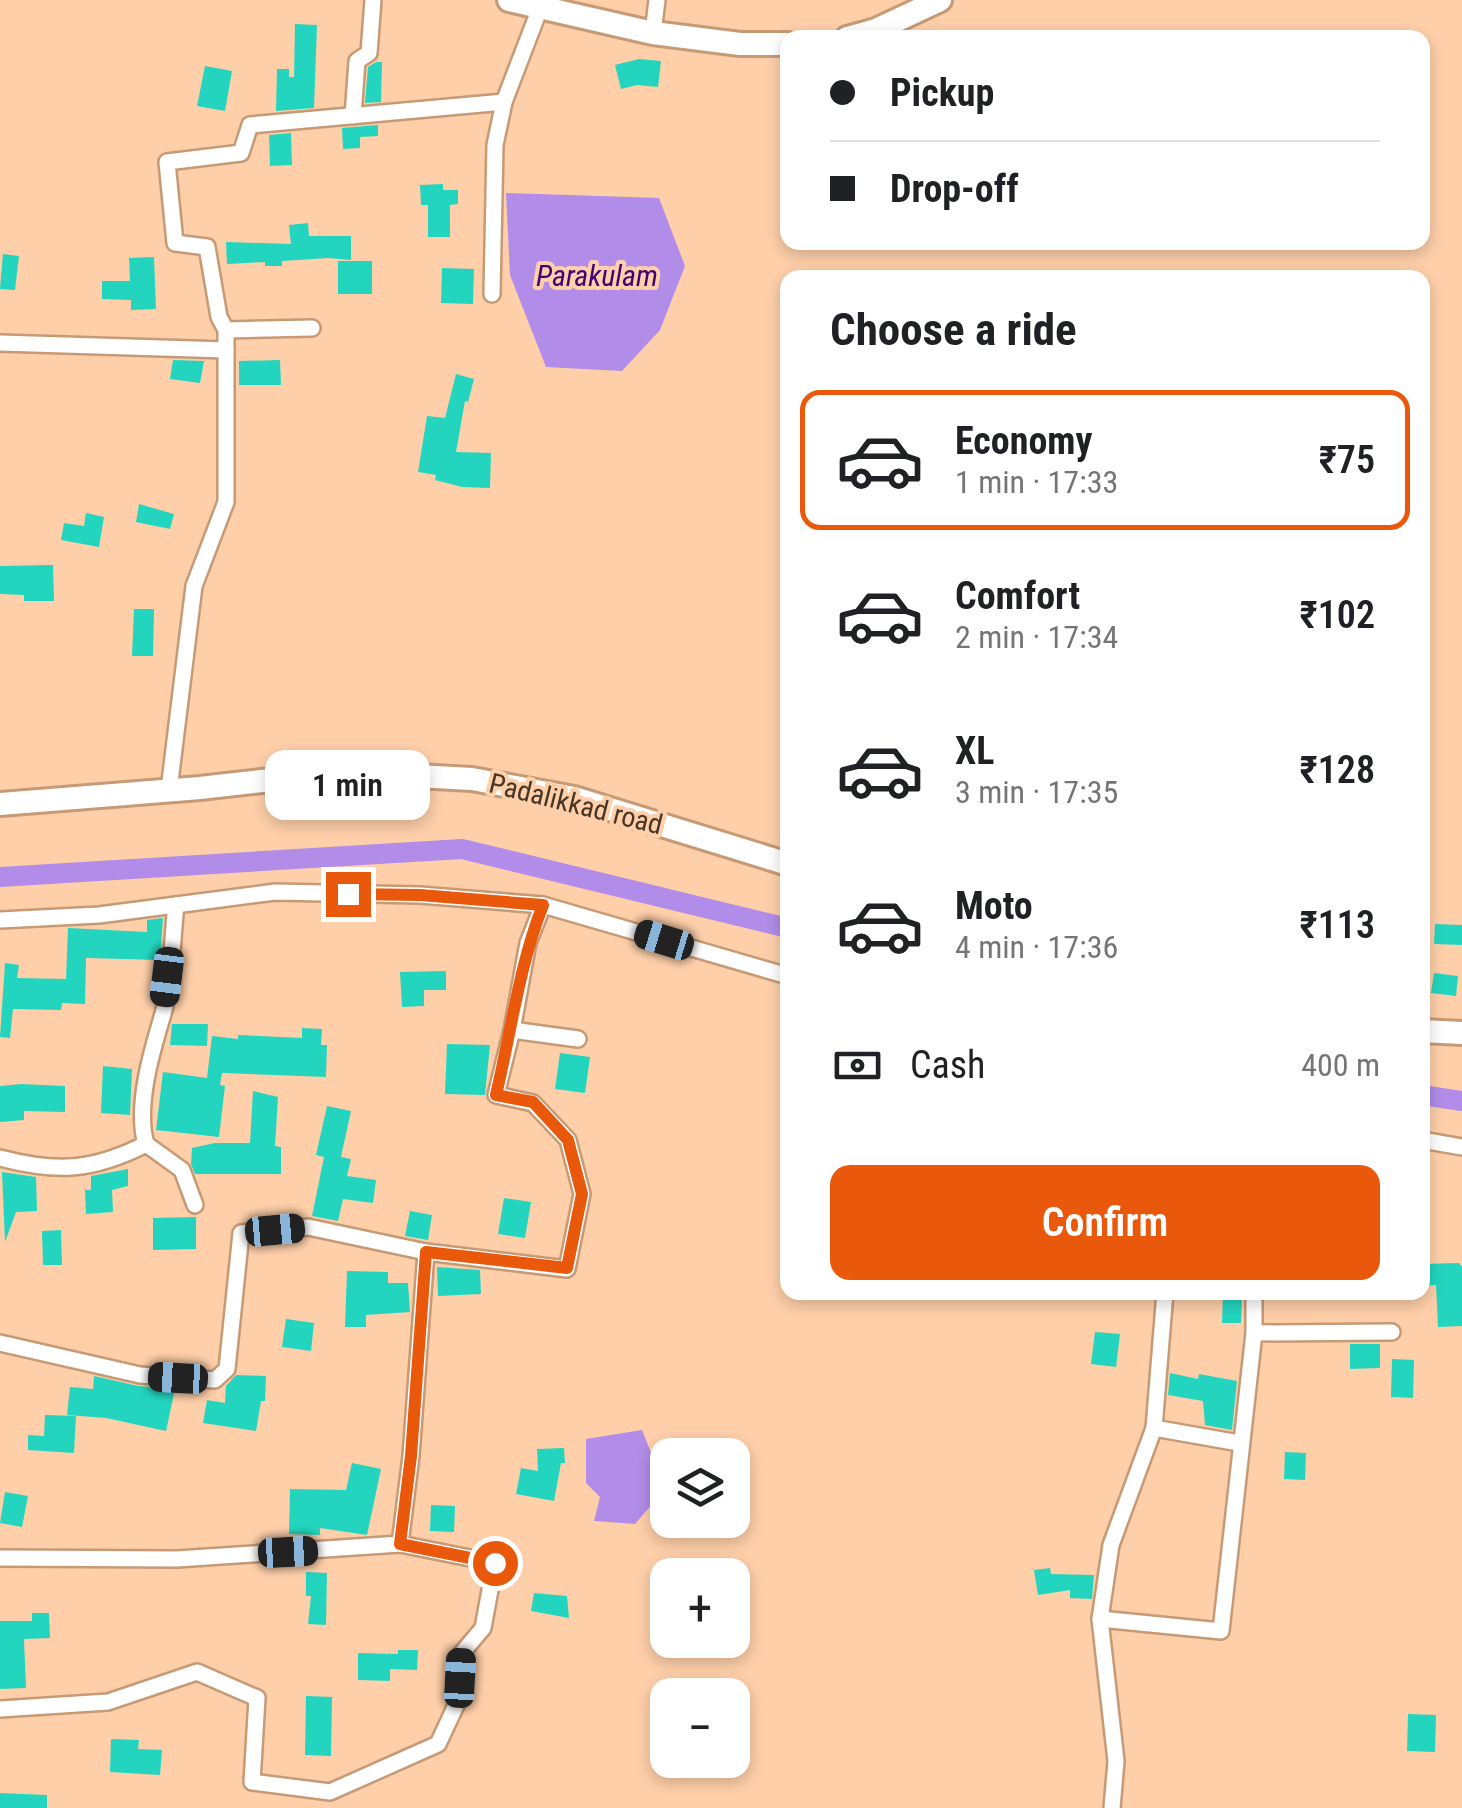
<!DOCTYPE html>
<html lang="en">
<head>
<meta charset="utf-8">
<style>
  body { margin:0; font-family:"Roboto Condensed",sans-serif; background:#f2f2f2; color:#202124; height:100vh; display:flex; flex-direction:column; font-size:38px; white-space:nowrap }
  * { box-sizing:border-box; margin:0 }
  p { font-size:32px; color:#757577 }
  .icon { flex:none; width:55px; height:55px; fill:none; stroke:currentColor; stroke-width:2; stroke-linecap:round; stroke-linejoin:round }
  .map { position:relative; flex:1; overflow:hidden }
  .side { position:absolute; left:780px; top:270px; width:650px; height:1030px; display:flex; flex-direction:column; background:#fff; border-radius:20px; box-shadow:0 5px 15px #0003 }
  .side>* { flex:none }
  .banner { position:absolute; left:780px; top:30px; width:650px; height:220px; border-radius:20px; box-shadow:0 5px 15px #0003; display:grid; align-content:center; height:220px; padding:0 50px; background:#fff }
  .fabs { position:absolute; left:650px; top:1438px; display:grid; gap:20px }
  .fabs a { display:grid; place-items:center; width:100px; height:100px; border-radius:20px; background:#fff; box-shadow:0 5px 15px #0003; font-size:50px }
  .end { position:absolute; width:45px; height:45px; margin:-22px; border:12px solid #ea580c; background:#fff; box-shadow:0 0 0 5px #fff }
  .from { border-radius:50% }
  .bubble { position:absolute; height:70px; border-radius:20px; background:#fff; box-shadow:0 5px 15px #0003; font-size:32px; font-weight:600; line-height:70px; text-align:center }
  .car { position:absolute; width:30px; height:60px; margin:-30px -15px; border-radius:12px; box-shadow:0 0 8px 2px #0007; background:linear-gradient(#222 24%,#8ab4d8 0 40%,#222 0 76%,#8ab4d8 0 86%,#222 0) }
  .banner b { display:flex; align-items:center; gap:35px; height:95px; font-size:38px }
  .banner b+b { border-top:2px solid #e0e0e0 }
  .banner i { width:25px; height:25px; background:#202124 }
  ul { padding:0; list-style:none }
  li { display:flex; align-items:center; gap:30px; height:140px; margin:0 20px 15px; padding:0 30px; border:5px solid transparent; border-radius:20px }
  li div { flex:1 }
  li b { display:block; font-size:38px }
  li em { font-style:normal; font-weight:600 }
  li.on { border-color:#ea580c }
  li>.icon { width:90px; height:90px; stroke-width:1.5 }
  h2 { padding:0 50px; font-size:45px; line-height:120px }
  .pay { display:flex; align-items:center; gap:25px; height:110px; padding:0 50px; font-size:38px }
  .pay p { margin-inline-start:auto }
  .button { display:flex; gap:20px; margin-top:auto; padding:20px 50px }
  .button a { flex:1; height:115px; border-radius:20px; background:#ea580c; color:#fff; font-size:40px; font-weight:600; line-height:115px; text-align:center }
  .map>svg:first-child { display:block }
</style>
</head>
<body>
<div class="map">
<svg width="1462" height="1808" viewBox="0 0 1462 1808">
  <rect width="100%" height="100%" fill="#fecfa9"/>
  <!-- water -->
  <g fill="#b18ce9">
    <polygon points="506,193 659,198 685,266 660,330 622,371 546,367 510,275"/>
    <polygon points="642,1430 656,1465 659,1496 635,1524 594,1521 600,1497 586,1483 586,1439"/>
  </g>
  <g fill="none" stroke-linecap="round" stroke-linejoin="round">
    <!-- canal -->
    <g stroke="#b18ce9" stroke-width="20">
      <polyline points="0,877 462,849 788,928"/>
      <polyline points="1422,1095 1462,1101"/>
    </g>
  </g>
  <!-- building -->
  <g fill="#23d5bf">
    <polygon points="295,24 317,25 314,108 276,111 277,69 289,69 289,77 294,77"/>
    <polygon points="639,59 661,61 658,87 637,85 621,89 615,65"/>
    <polygon points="376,62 382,62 381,102 365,103 368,67"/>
    <polygon points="205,66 232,71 225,111 197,106"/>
    <polygon points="378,125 378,136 360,137 360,148 343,149 342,128"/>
    <polygon points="291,133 292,165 270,166 269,135"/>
    <polygon points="443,184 443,190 458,190 458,204 450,205 450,237 428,237 428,205 421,205 420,185"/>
    <polygon points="308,223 309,236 351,236 351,260 328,258 282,261 282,266 265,266 265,262 227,264 226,242 291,244 289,225"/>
    <polygon points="3,254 19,256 15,290 0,289"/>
    <polygon points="154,257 156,309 131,310 131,300 102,299 102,281 130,281 129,258"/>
    <rect x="338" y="261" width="34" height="33"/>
    <polygon points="442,268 474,269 473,304 441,303"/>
    <polygon points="173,360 204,361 200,383 170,379"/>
    <polygon points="280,360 281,385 239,385 239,361"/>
    <polygon points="456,374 474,379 468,402 465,401 456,452 491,453 490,488 462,487 435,480 436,475 418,472 427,416 445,418"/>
    <polygon points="139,504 174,514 170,529 136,522"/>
    <polygon points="86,513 104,517 99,547 61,540 64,523 84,526"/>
    <polygon points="53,565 54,601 24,601 24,595 0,594 0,566"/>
    <polygon points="134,609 154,609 153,656 132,656"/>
    <polygon points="163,918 160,960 86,958 85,1004 62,1003 61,1010 13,1009 10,1038 0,1037 5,963 19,965 17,978 66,979 68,928 147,932 147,920"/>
    <polygon points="1435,924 1462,925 1462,945 1434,944"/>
    <polygon points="446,971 446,990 424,990 424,1006 402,1007 400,972"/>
    <polygon points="1434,973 1458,976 1456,996 1431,993"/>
    <polygon points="172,1024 208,1024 207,1046 170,1045"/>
    <polygon points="302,1028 322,1029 321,1045 327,1045 326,1077 222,1073 220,1085 225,1086 219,1137 156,1130 163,1072 207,1078 212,1036 238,1039 238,1035 302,1038"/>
    <polygon points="447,1044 490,1045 485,1095 445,1094"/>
    <polygon points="560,1053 590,1057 585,1093 555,1089"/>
    <polygon points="103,1066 132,1069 130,1115 101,1113"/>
    <polygon points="21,1084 65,1086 65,1112 24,1111 24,1120 0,1122 0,1086"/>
    <polygon points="253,1091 278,1097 275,1146 281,1147 281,1174 195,1174 191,1164 192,1148 215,1143 250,1143"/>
    <polygon points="327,1106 351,1111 341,1157 351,1159 347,1176 376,1180 373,1203 343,1199 338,1221 312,1216 324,1157 316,1155"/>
    <polygon points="128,1169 128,1186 112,1190 113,1212 86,1214 85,1190 91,1190 91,1176"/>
    <polygon points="2,1172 36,1177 37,1211 16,1212 5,1242"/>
    <polygon points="504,1198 531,1202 525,1238 498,1234"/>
    <polygon points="410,1211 432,1215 428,1240 405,1236"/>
    <polygon points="196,1217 196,1249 153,1250 153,1218"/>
    <polygon points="61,1230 62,1265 43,1265 42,1231"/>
    <polygon points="1459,1263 1462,1267 1462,1326 1438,1327 1436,1285 1422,1286 1422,1264"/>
    <polygon points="437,1267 480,1270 481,1294 438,1296"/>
    <polygon points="347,1271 388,1272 388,1283 408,1283 410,1312 366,1315 366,1327 345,1327"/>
    <polygon points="1223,1295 1242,1296 1241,1323 1222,1323"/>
    <polygon points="286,1319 314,1323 311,1351 282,1347"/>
    <polygon points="1095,1332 1120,1334 1116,1367 1091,1364"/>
    <polygon points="1350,1344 1380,1344 1380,1368 1350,1369"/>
    <polygon points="1392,1359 1414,1360 1413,1398 1391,1397"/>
    <polygon points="1170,1373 1198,1379 1199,1374 1237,1381 1232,1430 1205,1425 1203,1401 1168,1395"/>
    <polygon points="236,1375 266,1376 265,1401 261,1401 256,1431 203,1423 207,1400 225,1403 226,1386"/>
    <polygon points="94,1376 138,1386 175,1389 166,1431 106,1418 67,1415 70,1387 93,1389"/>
    <polygon points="45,1415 76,1416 74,1453 28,1450 28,1435 44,1436"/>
    <polygon points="564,1448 565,1463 561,1463 554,1501 516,1494 521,1468 538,1471 537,1449"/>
    <polygon points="1285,1452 1306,1453 1305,1480 1284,1479"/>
    <polygon points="352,1463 381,1469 367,1535 320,1528 320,1535 289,1534 290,1489 346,1490"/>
    <polygon points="5,1492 28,1496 22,1527 0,1523"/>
    <polygon points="431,1505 455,1506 454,1532 430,1531"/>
    <polygon points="1050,1568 1051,1574 1094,1575 1092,1599 1070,1598 1070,1590 1038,1595 1034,1570"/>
    <polygon points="306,1572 327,1573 326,1625 308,1624 311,1596 306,1596"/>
    <polygon points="534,1593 567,1596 569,1618 531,1611"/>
    <polygon points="32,1613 49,1613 50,1638 24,1639 26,1688 0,1689 0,1621 32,1621"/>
    <polygon points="398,1650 418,1650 417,1670 390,1669 390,1681 358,1680 358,1653 398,1654"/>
    <polygon points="306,1696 332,1697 331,1756 305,1755"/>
    <polygon points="1408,1714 1436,1715 1435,1752 1407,1751"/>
    <polygon points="111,1739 139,1740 138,1749 162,1750 160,1775 110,1772"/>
    <polygon points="0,1793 47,1795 47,1808 0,1808"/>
  </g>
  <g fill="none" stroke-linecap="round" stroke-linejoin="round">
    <!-- street casing -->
    <g stroke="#c69a75" stroke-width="20">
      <g id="street">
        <polyline points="653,33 657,0"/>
        <polyline points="353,116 357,61 369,53 373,0"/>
        <polyline points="492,294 495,145 504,102 540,8"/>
        <polyline points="226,330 312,328"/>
        <polyline points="0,343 226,350"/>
        <polyline points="169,790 194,586 226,502 226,330 219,317 207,247 175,243 167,162 241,153 250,125 504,102"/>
        <polyline points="0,920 99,915 275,892 420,895 543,905 788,976"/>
        <polyline points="512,1030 578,1039"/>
        <polyline points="1422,1140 1462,1147"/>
        <polyline points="146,1144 182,1170 195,1205"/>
        <path d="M0,1158C57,1173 93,1171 146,1144C135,1107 152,1050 163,1014C172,980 172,940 176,905"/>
        <polyline points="1254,1333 1392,1332"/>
        <polyline points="0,1343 140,1375 215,1380 227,1369 241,1233 308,1227 426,1252"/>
        <polyline points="1154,1428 1239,1443"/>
        <polyline points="0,1558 177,1559 400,1544"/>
        <polyline points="1100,1619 1111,1545 1154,1428 1165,1292"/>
        <polyline points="0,1709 108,1702 197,1672 257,1698 252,1782 330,1792 438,1744 458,1701 461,1654 483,1628 495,1563 400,1544 411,1456 426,1252 567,1269 582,1194 568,1140 533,1103 496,1095 512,1030 528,943 543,905"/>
        <polyline points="1112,1808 1116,1761 1100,1619 1221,1631 1254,1333 1254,1292"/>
      </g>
    </g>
    <!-- secondary casing -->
    <g stroke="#c69a75" stroke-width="28">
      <g id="secondary">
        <polyline points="509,0 653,33 740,44 788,44"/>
        <polyline points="847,38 876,30 940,0"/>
        <polyline points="0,804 200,788 341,772 472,779 574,798 788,864"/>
        <polyline points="1422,1031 1462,1033"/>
      </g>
    </g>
    <!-- street -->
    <use href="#street" stroke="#fff" stroke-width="15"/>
    <!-- secondary -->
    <use href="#secondary" stroke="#fff" stroke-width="22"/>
  </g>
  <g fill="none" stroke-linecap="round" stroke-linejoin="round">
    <!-- route -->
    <path stroke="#ea580c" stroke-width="12" d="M348,894L420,895L543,905C519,966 511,1032 496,1095L533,1102L568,1140L582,1194L567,1268L426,1252L411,1456L400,1544L495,1563"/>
  </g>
  <g text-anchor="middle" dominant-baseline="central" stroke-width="8" stroke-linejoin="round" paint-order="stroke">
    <!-- street labels -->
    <g font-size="28" fill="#473525" stroke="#fecfa9">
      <text transform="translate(576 804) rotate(14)">Padalikkad road</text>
    </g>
    <!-- water labels -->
    <g font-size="30" font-style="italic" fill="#430176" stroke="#fecfa9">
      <text x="597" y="275">Parakulam</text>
    </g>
  </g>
</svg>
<div class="fabs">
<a><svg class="icon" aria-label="layers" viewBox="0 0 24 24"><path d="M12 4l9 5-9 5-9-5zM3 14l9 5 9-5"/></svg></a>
<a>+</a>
<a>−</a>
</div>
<i class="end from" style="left:495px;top:1563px"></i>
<i class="end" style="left:348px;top:894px"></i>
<div class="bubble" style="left:265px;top:750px;width:165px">1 min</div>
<i class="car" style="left:664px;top:940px;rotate:287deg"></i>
<i class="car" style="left:167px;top:977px;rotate:187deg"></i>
<i class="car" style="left:275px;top:1230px;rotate:85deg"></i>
<i class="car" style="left:178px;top:1378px;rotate:273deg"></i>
<i class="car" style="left:288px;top:1552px;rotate:87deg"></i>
<i class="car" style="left:460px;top:1678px;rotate:3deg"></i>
<div class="banner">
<b><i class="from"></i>Pickup</b>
<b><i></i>Drop-off</b>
</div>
<section class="side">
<h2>Choose a ride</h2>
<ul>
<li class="on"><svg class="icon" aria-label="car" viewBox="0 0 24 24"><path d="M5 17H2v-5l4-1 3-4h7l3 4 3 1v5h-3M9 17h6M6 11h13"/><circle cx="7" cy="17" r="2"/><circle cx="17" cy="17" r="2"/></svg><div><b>Economy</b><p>1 min · 17:33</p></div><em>₹75</em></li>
<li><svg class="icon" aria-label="car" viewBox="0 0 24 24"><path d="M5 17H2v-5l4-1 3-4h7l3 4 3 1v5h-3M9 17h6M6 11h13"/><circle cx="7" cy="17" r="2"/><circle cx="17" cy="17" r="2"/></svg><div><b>Comfort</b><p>2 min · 17:34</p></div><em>₹102</em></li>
<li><svg class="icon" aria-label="car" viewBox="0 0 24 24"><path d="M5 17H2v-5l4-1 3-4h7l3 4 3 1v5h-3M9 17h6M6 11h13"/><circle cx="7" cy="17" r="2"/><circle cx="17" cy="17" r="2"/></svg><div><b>XL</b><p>3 min · 17:35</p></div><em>₹128</em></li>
<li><svg class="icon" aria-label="car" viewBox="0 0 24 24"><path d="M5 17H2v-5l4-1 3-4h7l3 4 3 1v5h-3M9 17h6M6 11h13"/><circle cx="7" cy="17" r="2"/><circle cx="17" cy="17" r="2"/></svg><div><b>Moto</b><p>4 min · 17:36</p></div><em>₹113</em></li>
</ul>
<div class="pay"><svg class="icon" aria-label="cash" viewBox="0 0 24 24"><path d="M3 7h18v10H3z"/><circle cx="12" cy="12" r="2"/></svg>Cash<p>400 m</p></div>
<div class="button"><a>Confirm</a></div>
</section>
</div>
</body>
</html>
